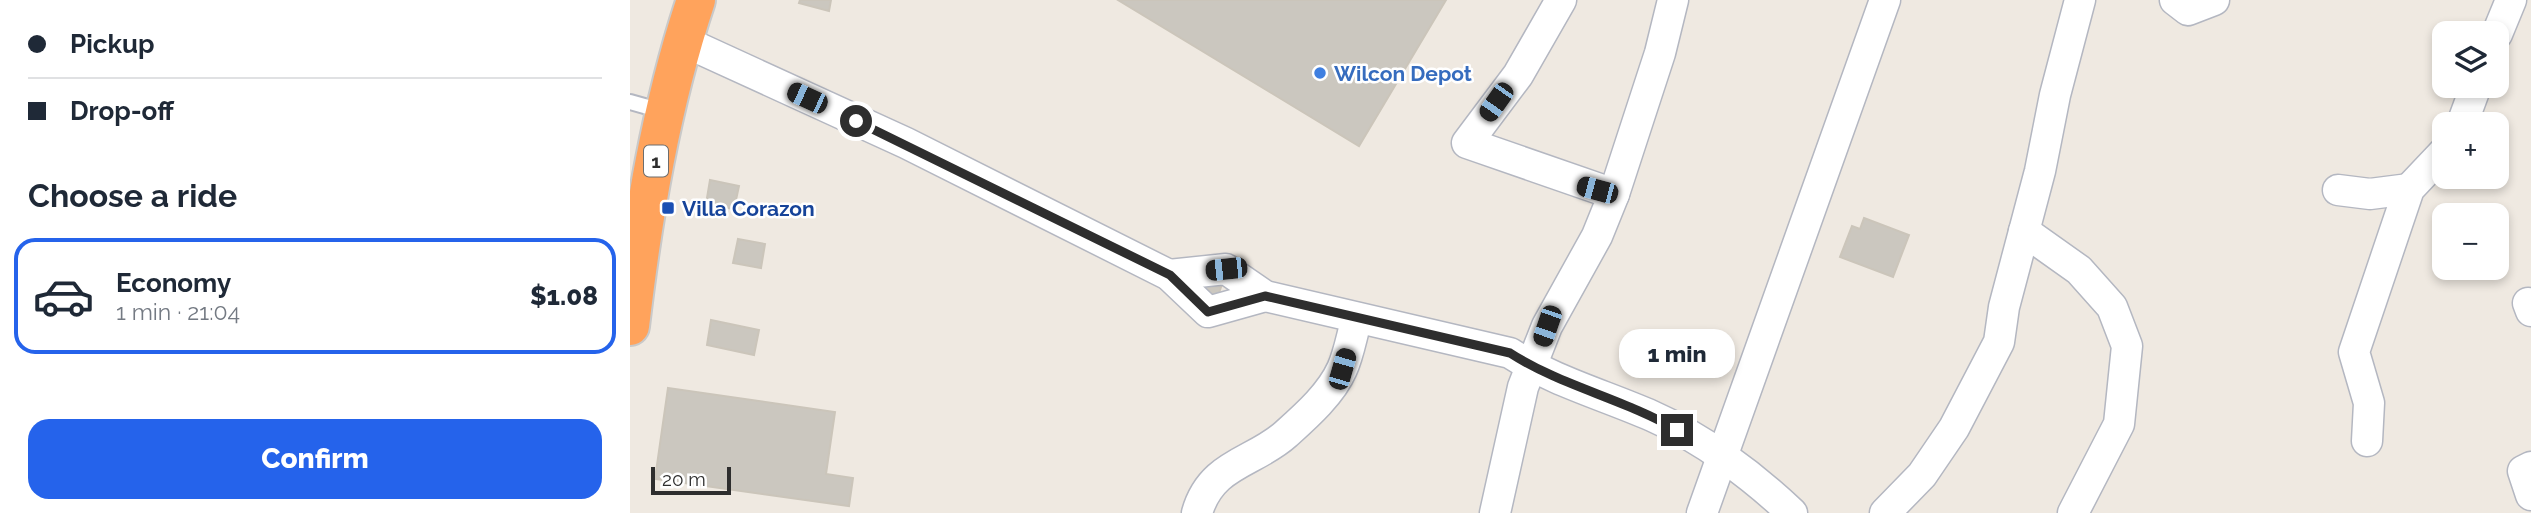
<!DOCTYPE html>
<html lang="en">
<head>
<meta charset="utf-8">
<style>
  body { margin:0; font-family:Raleway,sans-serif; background:#f6f6f7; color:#1f2937; height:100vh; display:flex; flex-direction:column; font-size:26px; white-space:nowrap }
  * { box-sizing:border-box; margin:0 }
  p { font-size:23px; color:#747a83 }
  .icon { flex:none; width:38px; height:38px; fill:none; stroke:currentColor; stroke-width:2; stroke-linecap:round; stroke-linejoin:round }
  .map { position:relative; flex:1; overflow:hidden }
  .panel { display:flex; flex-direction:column; background:#fff; width:630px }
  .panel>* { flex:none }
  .top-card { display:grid; align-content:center; height:154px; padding:0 28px; background:#fff }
  .buttons { position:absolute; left:1802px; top:21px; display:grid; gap:14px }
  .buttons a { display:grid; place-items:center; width:77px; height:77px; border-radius:14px; background:#fff; box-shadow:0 4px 10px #0003; font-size:35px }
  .scale { position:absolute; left:21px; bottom:18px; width:80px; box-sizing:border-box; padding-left:7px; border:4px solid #2e2e2e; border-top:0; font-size:19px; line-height:24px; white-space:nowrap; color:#2e2e2e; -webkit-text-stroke:5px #fff; paint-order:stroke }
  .end { position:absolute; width:32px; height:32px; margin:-16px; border:9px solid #2e2e2e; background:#fff; box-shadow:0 0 0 4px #fff }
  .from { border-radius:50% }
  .bubble { position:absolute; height:49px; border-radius:21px; background:#fff; box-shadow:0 4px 10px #0003; font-size:23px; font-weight:800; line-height:49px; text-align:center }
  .car { position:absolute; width:21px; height:42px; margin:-21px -10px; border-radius:9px; box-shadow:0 0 5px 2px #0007; background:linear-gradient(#222 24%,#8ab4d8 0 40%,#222 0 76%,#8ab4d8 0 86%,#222 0) }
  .top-card b { display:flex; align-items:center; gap:24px; height:66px; font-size:26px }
  .top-card b+b { border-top:2px solid #e0e1e3 }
  .top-card i { width:18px; height:18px; background:#1f2937 }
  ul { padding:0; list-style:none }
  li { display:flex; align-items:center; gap:21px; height:116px; margin:0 14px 10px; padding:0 14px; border:4px solid transparent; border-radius:21px }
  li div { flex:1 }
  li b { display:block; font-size:26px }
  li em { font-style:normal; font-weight:800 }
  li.active { border-color:#2563eb }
  li>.icon { width:63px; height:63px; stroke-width:1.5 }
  h2 { padding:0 28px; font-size:32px; line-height:84px }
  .button { display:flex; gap:14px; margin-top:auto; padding:14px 28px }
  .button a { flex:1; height:80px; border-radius:21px; background:#2563eb; color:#fff; font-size:28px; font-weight:800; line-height:80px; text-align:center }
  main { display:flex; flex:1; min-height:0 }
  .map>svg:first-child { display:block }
</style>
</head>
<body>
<main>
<section class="panel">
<div class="top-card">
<b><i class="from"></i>Pickup</b>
<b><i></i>Drop-off</b>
</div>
<h2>Choose a ride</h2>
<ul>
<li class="active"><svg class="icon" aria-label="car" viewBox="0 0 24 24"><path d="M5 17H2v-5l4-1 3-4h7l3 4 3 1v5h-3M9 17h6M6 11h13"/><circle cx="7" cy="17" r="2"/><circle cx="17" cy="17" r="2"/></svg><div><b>Economy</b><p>1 min · 21:04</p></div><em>$1.08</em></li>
</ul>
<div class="button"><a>Confirm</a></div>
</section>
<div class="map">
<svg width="1901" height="513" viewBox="0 0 1901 513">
  <rect width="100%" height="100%" fill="#efe9e1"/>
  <!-- building -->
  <g fill="#cbc7bf" stroke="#cbc5ba" stroke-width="2">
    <polygon points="170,0 201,0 199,11 169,3"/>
    <polygon points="488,0 816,0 729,146"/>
    <polygon points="80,180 109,186 104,209 76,204"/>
    <polygon points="1234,218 1279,235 1263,277 1210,257 1222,226 1230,229"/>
    <polygon points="108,239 135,244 131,268 103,263"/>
    <polygon points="576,276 593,281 588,296 572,292"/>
    <polygon points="81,320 129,330 124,355 77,345"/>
    <polygon points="38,388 205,412 196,474 223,478 219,506 25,479"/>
  </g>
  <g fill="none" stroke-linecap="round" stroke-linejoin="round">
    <!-- lane casing -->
    <g stroke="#b4b7c1" stroke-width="18">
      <polyline id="lane" points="0,102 32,111"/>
    </g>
    <!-- street casing -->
    <g stroke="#b4b7c1" stroke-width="33">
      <g id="street">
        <polyline points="1545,0 1558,10 1584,0"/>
        <polyline points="1867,34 1881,0"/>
        <polyline points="53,41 276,143 539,275 578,312 635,296"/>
        <polyline points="1832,124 1846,86"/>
        <polyline points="1708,190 1740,194 1779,189"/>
        <polyline points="984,194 1030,53 1043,0"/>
        <polyline points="1394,231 1449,270 1482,307 1497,346 1489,424 1443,513"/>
        <path d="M539,275L596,269L635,296L880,353C923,381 974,395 1022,416C1072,438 1122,475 1162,513"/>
        <polyline points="1898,303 1901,311"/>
        <polyline points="1737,441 1739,403 1724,352 1779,189 1815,151"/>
        <polyline points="1901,467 1893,471 1901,495"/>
        <path d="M567,513C581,463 624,463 656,434C676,416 701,394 712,369C719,354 722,334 727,318"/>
        <polyline points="865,513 893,387 917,326 967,236 984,194 837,143 888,75 931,0"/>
        <polyline points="1072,513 1255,0"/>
        <polyline points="1255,513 1292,475 1324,428 1369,342 1374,307 1410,171 1425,95 1450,0"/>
      </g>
    </g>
    <!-- highway casing -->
    <g stroke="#c9c9c9" stroke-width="42">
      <path id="highway" d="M0,326C13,216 31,105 66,0"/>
    </g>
    <!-- lane -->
    <use href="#lane" stroke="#fff" stroke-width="14"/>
    <!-- street -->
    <use href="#street" stroke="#fff" stroke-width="30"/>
    <!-- highway -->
    <use href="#highway" stroke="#ffa35c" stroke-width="38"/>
  </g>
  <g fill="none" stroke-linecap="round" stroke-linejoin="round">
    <!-- route -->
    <path stroke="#2e2e2e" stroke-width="9" d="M226,121L540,275L578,312L635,296L880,353C931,386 994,399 1047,430"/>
  </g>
  <!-- markers -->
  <circle fill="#3f7fe0" stroke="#fff" stroke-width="2.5" cx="690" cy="73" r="7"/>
  <rect fill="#1a4fb4" stroke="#fff" stroke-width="2.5" x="31" y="201" width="14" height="14" rx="3.5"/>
  <g text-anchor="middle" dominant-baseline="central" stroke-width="5" stroke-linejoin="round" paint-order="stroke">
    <!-- shield labels -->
    <rect fill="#fff" stroke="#6d6d6d" stroke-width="2" x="14" y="145.5" width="24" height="31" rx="5"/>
    <g font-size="19" font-weight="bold" fill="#2e2e2e">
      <text x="26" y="161">1</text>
    </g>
    <!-- shop labels -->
    <g font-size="21" font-weight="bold" fill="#366cbe" stroke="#fff" text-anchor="start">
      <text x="704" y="73">Wilcon Depot</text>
    </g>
    <!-- transit labels -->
    <g font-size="21" font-weight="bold" fill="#164399" stroke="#fff" text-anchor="start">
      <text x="52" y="208">Villa Corazon</text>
    </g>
  </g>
</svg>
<div class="buttons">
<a><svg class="icon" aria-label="layers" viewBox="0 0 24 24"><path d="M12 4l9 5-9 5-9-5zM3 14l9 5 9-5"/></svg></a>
<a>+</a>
<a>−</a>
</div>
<div class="scale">20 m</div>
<i class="end from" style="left:226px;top:121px"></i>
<i class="end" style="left:1047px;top:430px"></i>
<div class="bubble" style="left:989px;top:329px;width:116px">1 min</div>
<i class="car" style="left:177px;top:98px;rotate:295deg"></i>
<i class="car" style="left:866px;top:102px;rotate:215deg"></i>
<i class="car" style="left:967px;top:190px;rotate:285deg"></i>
<i class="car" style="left:596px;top:269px;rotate:264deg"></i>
<i class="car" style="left:917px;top:326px;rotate:199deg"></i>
<i class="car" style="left:712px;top:369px;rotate:16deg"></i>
</div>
</main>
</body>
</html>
